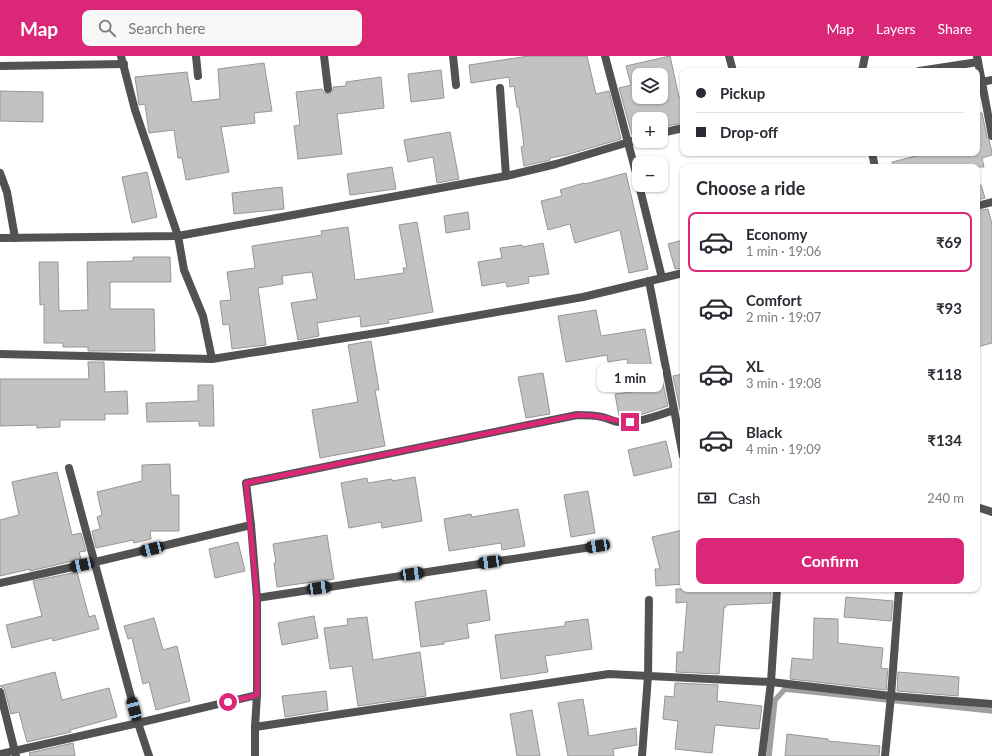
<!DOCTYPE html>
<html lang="en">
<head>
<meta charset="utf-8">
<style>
  body { margin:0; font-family:Lato,sans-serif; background:#f7f7f7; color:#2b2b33; height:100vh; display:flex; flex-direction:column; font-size:15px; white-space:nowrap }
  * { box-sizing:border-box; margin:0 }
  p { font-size:13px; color:#7c7c81 }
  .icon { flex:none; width:22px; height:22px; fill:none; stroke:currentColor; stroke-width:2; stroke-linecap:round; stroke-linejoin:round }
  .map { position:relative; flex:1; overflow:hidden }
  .sheet { position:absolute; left:680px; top:108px; width:300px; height:428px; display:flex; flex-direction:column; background:#fff; border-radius:8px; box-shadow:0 1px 3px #0004 }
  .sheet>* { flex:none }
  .hud { position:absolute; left:680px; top:12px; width:300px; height:88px; border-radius:8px; box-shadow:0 1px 3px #0004; display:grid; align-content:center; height:88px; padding:0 16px; background:#fff }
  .fabs { position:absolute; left:632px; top:12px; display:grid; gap:8px }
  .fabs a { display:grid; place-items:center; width:36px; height:36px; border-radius:8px; background:#fff; box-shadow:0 1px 3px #0004; font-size:20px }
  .end { position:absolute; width:18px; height:18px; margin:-9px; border:5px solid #db2777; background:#fff; box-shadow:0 0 0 2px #fff }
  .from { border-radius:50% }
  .bubble { position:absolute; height:28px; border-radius:8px; background:#fff; box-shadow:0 1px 3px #0004; font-size:13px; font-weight:700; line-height:28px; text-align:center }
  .car { position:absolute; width:12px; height:24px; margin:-12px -6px; border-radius:5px; box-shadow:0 0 3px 1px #0007; background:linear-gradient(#222 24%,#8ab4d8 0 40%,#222 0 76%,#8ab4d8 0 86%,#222 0) }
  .hud b { display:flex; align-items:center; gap:14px; height:38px; font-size:15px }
  .hud b+b { border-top:1px solid #e1e1e2 }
  .hud i { width:10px; height:10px; background:#2b2b33 }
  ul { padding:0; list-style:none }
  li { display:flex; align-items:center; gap:12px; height:60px; margin:0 8px 6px; padding:0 8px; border:2px solid transparent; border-radius:8px }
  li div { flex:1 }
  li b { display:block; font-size:15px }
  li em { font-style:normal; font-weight:700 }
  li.active { border-color:#db2777 }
  li>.icon { width:36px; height:36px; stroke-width:1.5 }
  h2 { padding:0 16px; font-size:18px; line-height:48px }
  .pay { display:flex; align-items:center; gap:10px; height:44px; padding:0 16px; font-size:15px }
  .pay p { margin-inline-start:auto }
  .cta { display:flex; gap:8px; margin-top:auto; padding:8px 16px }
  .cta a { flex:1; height:46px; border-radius:8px; background:#db2777; color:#fff; font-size:16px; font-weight:700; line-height:46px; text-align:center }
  header { display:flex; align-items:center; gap:24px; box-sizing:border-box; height:56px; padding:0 20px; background:#db2777; color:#fff }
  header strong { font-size:19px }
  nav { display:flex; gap:22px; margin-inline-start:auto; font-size:14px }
  .search { width:280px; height:36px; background:#f7f7f7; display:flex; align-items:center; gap:10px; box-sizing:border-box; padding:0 14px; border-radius:8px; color:#7c7c81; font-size:15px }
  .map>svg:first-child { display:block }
</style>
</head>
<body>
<header>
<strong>Map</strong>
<div class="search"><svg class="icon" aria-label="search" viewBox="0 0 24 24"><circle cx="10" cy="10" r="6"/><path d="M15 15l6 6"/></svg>Search here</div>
<nav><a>Map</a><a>Layers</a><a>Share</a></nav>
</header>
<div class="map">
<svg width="992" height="700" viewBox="0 0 992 700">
  <rect width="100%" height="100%" fill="#fff"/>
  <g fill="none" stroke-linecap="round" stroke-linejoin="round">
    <!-- stream -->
    <polyline stroke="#a0a0a0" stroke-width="5.5" points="769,700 775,644 785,633 992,655"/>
  </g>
  <!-- building -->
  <g fill="#c2c2c2" stroke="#969696" fill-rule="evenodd">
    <polygon points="529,0 587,0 596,38 609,35 621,83 566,99 550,102 550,104 524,110 521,91 524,90 519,51 517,51 514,30 510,31 509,21 471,27 469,9"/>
    <path d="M670,0L679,41H681L683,48V67L661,71V63H639V78L632,79L619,32L631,29L626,10ZM639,19H661V41H639Z"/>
    <polygon points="264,7 272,55 254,57 255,67 221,71 229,116 186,124 182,102 178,102 174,74 149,77 145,48 139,49 135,21 187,16 192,46 220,43 218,13"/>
    <polygon points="441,14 444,42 411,46 408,18"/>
    <polygon points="381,21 384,52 337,58 342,98 298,103 294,70 300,69 296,36 322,33 324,37 329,38 333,35 333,31 346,30 346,26"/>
    <polygon points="0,35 43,36 43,66 0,65"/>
    <polygon points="977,57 982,57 987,81 989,84 992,96 992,99 982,102 984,111 893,111 892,106 928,97 977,97"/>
    <polygon points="450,76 459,123 437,127 433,101 408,106 404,84"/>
    <polygon points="392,111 396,133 350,139 347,118"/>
    <polygon points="147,116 157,161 132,167 122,121"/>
    <polygon points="626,117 648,213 629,217 620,174 575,187 570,168 548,174 541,145 562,140 560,134 584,127 585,128"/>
    <polygon points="981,129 985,142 977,144 977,130"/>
    <polygon points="282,131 284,153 234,158 232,137"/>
    <polygon points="988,153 992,168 992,287 977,291 977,155"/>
    <polygon points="468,156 470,173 446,177 444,160"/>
    <polygon points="417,166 433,256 388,264 389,267 361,271 360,260 317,267 319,280 298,284 291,247 317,243 312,216 282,220 283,228 258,232 266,289 232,293 229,268 223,269 220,245 231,244 227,216 255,212 252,190 322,179 321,175 348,171 355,224 404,217 403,212 407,212 399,169"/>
    <polygon points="683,184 683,212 675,213 668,188"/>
    <polygon points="543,187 549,218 528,221 529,227 507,231 506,226 482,230 478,206 502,202 500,192 522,189 523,191"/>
    <polygon points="133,201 170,201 171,226 110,226 110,253 154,253 155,295 88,295 88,291 63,291 63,287 44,287 44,248 40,249 39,206 58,206 59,255 88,254 87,206 133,205"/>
    <polygon points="596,254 601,280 645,273 654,323 662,323 668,350 640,359 619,360 615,338 633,336 627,303 608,306 607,299 566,306 558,260"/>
    <polygon points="371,285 379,334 375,334 385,390 320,402 312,354 358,346 348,289"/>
    <polygon points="88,306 104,306 105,336 127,335 128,358 105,358 105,364 60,364 60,371 37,372 37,369 0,370 0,323 89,323"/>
    <polygon points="543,317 550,358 526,362 518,321"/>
    <polygon points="683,318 683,354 680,354 673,320"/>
    <polygon points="198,329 213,329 214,370 199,370 199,365 147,366 146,347 198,345"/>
    <polygon points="666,385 672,411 634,420 628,394"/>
    <polygon points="170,408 171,439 179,439 179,475 150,475 151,483 134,487 133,484 96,492 92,475 100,473 97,461 102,459 97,436 142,425 142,409"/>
    <polygon points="57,416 72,479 81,477 86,495 79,496 81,503 30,515 30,513 0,520 0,464 19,459 12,426"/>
    <polygon points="415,421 422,465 382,472 381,466 349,472 341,427 367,422 368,427 392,423 392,425"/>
    <polygon points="588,435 595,477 571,481 564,439"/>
    <polygon points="518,453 525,490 502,494 501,487 449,495 444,463 471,458 472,461"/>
    <polygon points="683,474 683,528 656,530 655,513 660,513 652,481"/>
    <polygon points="327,479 334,523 277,531 274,507 276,507 273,488"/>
    <polygon points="238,486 245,515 215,522 209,493"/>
    <polygon points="77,516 89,561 95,559 99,573 53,585 52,582 12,592 6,569 42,560 33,525"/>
    <polygon points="676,533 733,534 733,533 771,533 771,547 726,549 726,551 724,551 719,618 676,616 677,596 683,596 687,546 676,547"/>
    <polygon points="486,534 490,564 467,568 469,582 444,586 444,588 421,591 415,546"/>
    <polygon points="846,541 893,545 891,565 844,561"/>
    <polygon points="314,560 318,582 282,589 278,567"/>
    <polygon points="367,561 373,604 420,596 426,640 358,650 352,610 330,613 324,572 348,569 347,563"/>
    <polygon points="154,562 163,594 177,590 190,645 156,654 149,626 143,628 132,582 128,583 124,570"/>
    <polygon points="814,562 838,563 838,587 883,592 881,612 888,613 886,634 790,623 792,602 813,604"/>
    <polygon points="588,563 592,593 545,600 548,616 501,623 495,579 565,570 565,566"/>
    <polygon points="55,616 62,644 109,632 117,661 70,674 71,676 27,686 19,656 11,658 5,635 4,632 0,630"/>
    <polygon points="898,616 959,621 958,640 897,635"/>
    <polygon points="675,627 718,629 717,645 762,650 759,673 715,669 712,697 675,693 678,665 663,663 665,640 674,641"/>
    <polygon points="326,635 328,654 285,661 282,640"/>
    <polygon points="583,643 589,680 636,672 637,689 613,693 614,700 568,700 558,647"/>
    <polygon points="532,654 540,700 517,700 510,658"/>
    <polygon points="787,678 828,683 828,685 880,690 879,700 785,700"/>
    <polygon points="73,687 75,700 30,700 29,697"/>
  </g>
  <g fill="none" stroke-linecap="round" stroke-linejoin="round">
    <!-- minor -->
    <g stroke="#525252" stroke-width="8">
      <polyline points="121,0 135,54 178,180 184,214 203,260 212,303"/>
      <polyline points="196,0 198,20"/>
      <polyline points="324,0 328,33"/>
      <polyline points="453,0 456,29"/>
      <polyline points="605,0 639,128"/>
      <polyline points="729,0 733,15"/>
      <polyline points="977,0 992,80"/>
      <polyline points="0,10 124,8"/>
      <polyline points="862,15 865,0"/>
      <polyline points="919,15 978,6"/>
      <polyline points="982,26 992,24"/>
      <polyline points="500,32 506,120"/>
      <polyline points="661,77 683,72"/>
      <polyline points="872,97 875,111"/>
      <polyline points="0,117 7,136 15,182"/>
      <polyline points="639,129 662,222"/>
      <polyline points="977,150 992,146"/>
      <polyline points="0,182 178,180 506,120 556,108 639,83"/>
      <polyline points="649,225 683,400"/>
      <polyline points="0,298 212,303 383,276 583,241 683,217"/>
      <polyline points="69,412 138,667 149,700"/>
      <polyline points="977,451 992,456"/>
      <polyline points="251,469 257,542 257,639"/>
      <path d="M0,527L95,506L251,469L246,427L577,359C586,359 594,359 602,361C608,362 614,366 620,366C639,367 656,360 674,354"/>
      <polyline points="257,542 598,490"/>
      <polyline points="0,636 16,700"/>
      <polyline points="0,698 138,667 257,639 255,671 609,618 771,626 891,640 992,648"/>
      <polyline points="255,700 255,671"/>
      <polyline points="642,700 648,620 649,544"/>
      <polyline points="762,700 771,626 777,533"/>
      <polyline points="885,700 891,640 899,533"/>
    </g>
  </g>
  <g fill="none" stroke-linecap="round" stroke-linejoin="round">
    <!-- route -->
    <path stroke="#db2777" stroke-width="5" d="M228,646L257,639V542L246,427L577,359C585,359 593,359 601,361C613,363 617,366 630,366"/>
  </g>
</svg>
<div class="fabs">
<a><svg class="icon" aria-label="layers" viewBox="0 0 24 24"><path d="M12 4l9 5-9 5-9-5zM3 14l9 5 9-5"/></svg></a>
<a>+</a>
<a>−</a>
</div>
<i class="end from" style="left:228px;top:646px"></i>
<i class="end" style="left:630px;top:366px"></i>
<div class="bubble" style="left:597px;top:308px;width:66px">1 min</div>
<i class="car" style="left:598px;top:490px;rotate:261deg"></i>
<i class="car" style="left:152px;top:493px;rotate:256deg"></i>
<i class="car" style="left:490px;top:506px;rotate:262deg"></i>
<i class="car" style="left:82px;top:509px;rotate:258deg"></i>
<i class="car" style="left:412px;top:518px;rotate:82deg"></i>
<i class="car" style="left:319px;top:532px;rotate:82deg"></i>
<i class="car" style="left:134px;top:653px;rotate:345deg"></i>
<div class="hud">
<b><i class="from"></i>Pickup</b>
<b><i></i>Drop-off</b>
</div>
<section class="sheet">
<h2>Choose a ride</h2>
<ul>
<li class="active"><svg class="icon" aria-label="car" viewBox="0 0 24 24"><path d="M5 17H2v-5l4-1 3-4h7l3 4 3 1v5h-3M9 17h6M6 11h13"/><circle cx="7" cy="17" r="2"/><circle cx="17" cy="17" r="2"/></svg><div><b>Economy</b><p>1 min · 19:06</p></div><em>₹69</em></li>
<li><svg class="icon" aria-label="car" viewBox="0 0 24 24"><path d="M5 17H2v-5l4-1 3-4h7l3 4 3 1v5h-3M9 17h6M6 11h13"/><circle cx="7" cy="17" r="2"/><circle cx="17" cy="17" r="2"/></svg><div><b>Comfort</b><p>2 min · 19:07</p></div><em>₹93</em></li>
<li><svg class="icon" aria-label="car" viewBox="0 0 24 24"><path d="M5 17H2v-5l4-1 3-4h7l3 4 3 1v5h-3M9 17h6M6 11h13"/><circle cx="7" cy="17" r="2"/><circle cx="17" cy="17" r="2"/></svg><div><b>XL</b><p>3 min · 19:08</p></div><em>₹118</em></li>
<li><svg class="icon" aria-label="car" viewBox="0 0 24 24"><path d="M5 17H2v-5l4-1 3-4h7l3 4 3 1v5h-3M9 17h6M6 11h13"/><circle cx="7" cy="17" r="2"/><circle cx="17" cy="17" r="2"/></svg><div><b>Black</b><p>4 min · 19:09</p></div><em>₹134</em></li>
</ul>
<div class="pay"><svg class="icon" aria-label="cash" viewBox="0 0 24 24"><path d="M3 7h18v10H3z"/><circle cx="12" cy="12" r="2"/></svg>Cash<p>240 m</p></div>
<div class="cta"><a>Confirm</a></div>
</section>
</div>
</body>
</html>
